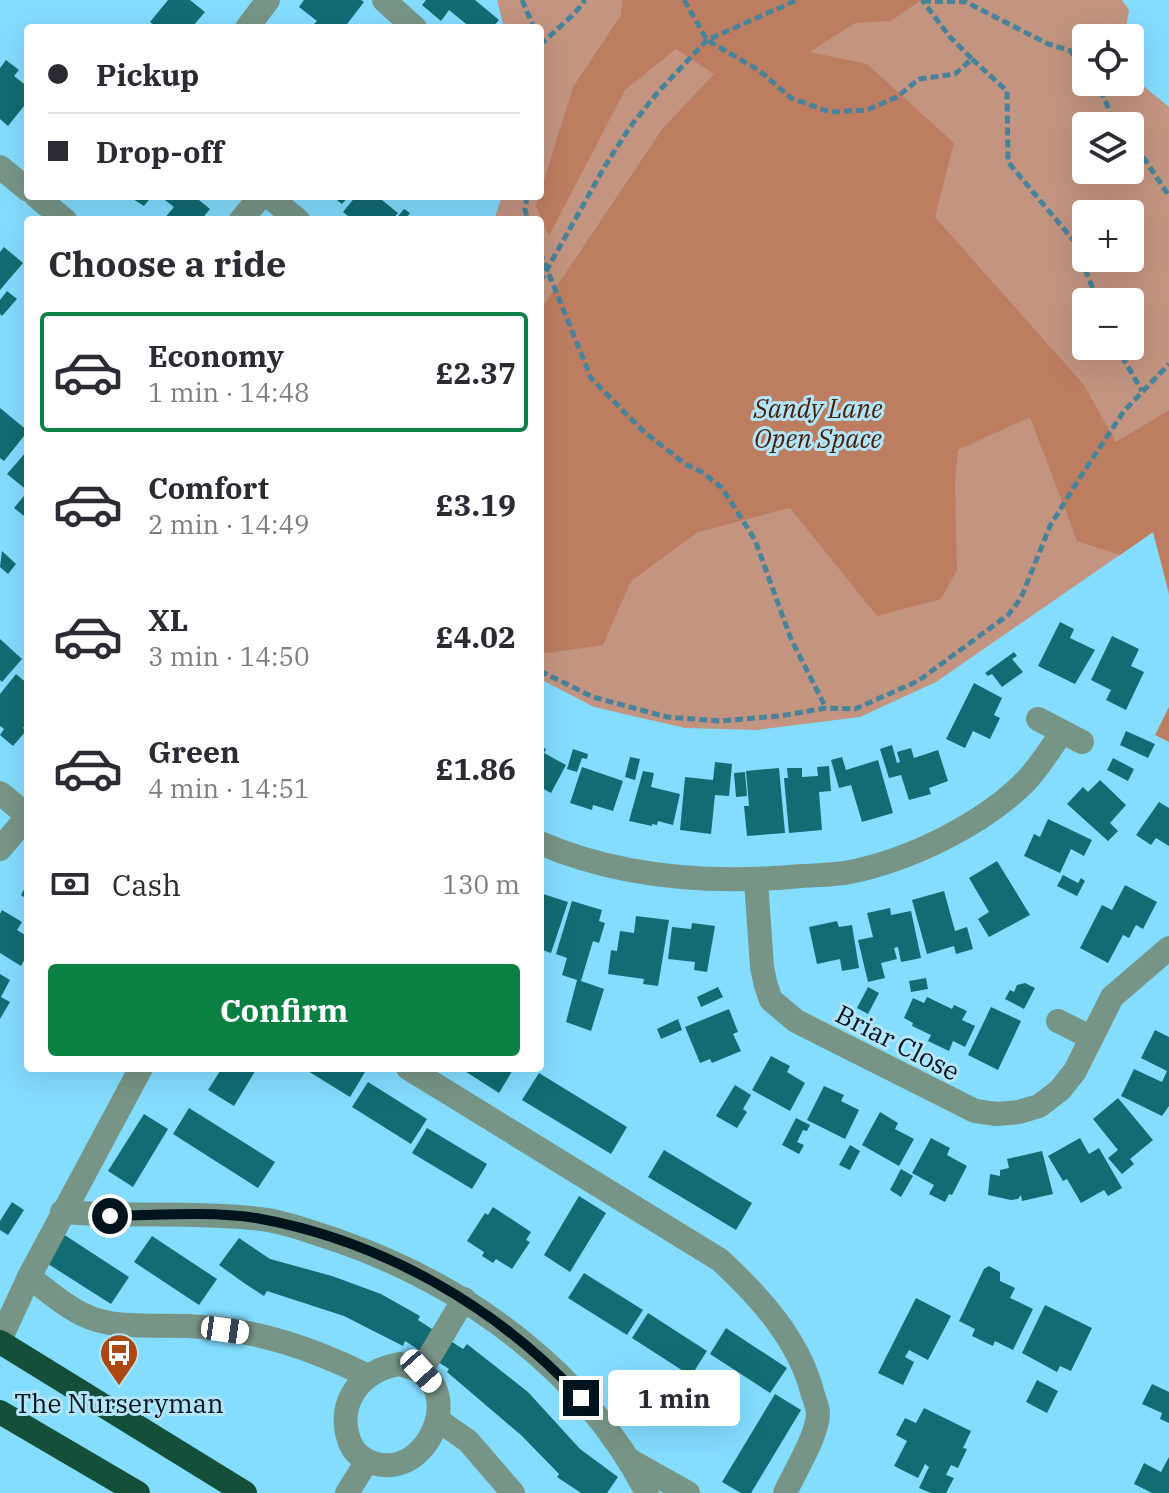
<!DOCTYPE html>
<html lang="en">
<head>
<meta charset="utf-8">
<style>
  body { margin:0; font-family:"IBM Plex Serif",serif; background:#f7f7f7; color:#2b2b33; height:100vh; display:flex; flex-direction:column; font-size:30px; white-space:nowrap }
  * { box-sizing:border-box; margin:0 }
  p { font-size:26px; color:#7c7c81 }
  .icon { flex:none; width:44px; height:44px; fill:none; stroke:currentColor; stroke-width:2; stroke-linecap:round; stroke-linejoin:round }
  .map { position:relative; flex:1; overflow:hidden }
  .details { position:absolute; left:24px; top:216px; width:520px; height:856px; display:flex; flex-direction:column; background:#fff; border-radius:8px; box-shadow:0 8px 32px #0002 }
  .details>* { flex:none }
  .top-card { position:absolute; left:24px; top:24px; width:520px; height:176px; border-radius:8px; box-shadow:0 8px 32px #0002; display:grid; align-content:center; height:176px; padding:0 24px; background:#fff }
  .buttons { position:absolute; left:1072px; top:24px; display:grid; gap:16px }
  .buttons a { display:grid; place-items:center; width:72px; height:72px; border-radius:8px; background:#fff; box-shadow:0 8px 32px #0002; font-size:40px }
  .end { position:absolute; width:36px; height:36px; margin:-18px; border:10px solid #00141e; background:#fff; box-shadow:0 0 0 4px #fff }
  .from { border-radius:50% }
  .bubble { position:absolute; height:56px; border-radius:8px; background:#fff; box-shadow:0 8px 32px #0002; font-size:26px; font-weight:700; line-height:56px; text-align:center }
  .car { position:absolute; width:24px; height:48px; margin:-24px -12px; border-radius:10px; box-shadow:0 0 6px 2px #0007; background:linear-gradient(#fff 24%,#345 0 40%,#fff 0 76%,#345 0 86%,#fff 0) }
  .top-card b { display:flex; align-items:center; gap:28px; height:76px; font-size:30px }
  .top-card b+b { border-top:2px solid #e1e1e2 }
  .top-card i { width:20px; height:20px; background:#2b2b33 }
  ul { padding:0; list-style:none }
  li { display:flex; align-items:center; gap:24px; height:120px; margin:0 16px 12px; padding:0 8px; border:4px solid transparent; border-radius:8px }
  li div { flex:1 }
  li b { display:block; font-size:30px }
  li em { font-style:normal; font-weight:700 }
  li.active { border-color:#0b8043 }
  li>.icon { width:72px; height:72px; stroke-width:1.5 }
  h2 { padding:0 24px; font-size:36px; line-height:96px }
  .pay { display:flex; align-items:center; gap:20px; height:88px; padding:0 24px; font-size:30px }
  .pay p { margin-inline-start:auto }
  .primary-button { display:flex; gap:16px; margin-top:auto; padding:16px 24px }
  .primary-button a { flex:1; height:92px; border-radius:8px; background:#0b8043; color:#fff; font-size:32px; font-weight:700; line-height:92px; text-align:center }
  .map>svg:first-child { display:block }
</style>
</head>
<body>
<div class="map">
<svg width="1169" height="1493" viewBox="0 0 1169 1493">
  <rect width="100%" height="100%" fill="#84ddff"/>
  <!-- green -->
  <path fill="#c39581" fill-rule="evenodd" d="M497,0H1122L1129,10L1124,38H1086V82H1130V75L1169,107V595L1153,532L936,682L860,717L757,730L685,728L594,707L540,679V220H494L502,196H540V28H504ZM1086,126H1130V170H1086ZM1086,214H1130V258H1086ZM1086,302H1130V346H1086Z"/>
  <!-- forest -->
  <g fill="#bd7d61">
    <polygon points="622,0 921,0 891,21 855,23 810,52 867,64 954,143 935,217 1084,385 1116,442 1169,410 1169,591 1153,532 1120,555 1077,541 1030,417 958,450 955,484 957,570 941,599 877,616 790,508 698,532 631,581 603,645 540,654 540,311 663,128 714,74 676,49 625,90 549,236 536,206 573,87 621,15"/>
    <polygon points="1169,707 1169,742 1155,735"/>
  </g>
  <!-- building -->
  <g fill="#136c74">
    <polygon points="168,0 190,0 205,12 193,26 195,28 157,28 150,22"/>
    <polygon points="304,0 361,0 364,2 344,28 320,28 314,24 317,21 299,7"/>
    <polygon points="426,0 475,0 499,20 492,28 471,28 449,10 441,21 422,5"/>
    <polygon points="6,60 19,70 14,76 28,87 28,101 8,126 0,119 0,68"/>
    <polygon points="128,196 152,196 144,206"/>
    <polygon points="168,196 194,196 210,209 201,220 163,220 174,207 165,200"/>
    <polygon points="332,196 349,196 342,204"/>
    <polygon points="356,196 377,196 398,213 392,220 353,220 343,212"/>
    <polygon points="404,209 410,213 405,220 395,220"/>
    <polygon points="4,247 23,263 0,290 0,252"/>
    <polygon points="7,291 17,299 2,316 0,314 0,300"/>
    <polygon points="0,408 28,431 4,461 0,458"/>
    <polygon points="26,452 28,454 28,519 14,508 28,491 7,474"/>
    <polygon points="2,551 16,564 8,574 0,567"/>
    <polygon points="1060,622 1074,629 1070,638 1095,650 1075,684 1038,666"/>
    <polygon points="1112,636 1139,649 1131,666 1144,672 1126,710 1106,700 1111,690 1091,680"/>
    <polygon points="0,639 22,659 2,682 0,680"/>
    <polygon points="1014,652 1017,656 1012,659 1023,672 1002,687 992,674 988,676 985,673"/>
    <polygon points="16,674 28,684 28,722 23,728 26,731 13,746 0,735 4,729 0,726 0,694"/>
    <polygon points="974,683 1002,698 994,715 1000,718 990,739 973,731 965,748 946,739"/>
    <polygon points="1126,731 1155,744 1148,758 1120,745"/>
    <polygon points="892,745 897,763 900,762 897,752 911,748 914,758 938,750 948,781 929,788 931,794 909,800 901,775 889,778 880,749"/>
    <polygon points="540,746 546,749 544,753 566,765 551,793 540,787"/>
    <polygon points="573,749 588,754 587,759 582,758 577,772 567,769"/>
    <polygon points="630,757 640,759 635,780 625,777"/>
    <polygon points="842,757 846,770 878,760 893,813 862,822 851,785 839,788 831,760"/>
    <polygon points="1113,758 1134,769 1128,781 1107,770"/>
    <polygon points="715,762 732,764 729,796 715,795 711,834 680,830 685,777 713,780"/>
    <polygon points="829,766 831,791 819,792 822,830 789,833 784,778 788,778 787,768 802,768 802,777 818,776 817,767"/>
    <polygon points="582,767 623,781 613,811 593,805 592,810 570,803"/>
    <polygon points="779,768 785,833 747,836 744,806 749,806 746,771"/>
    <polygon points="643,771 654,773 651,787 680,794 673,825 658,821 657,825 652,824 652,826 629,821"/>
    <polygon points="745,772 747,796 736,797 734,773"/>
    <polygon points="1100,780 1126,805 1110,823 1118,831 1108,841 1067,804 1083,787 1088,792"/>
    <polygon points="1159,802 1169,808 1169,846 1156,838 1151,845 1136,835"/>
    <polygon points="1048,819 1092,840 1084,856 1071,849 1060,873 1024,856 1034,834 1040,837"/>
    <polygon points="997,861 1030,915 989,937 978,919 989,912 969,878"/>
    <polygon points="1063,875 1078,883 1081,878 1085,881 1077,896 1057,886"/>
    <polygon points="28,882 28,900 21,895"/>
    <polygon points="1125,885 1157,902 1143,929 1136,925 1129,938 1123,935 1108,963 1080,948 1102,905 1112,910"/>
    <polygon points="944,891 955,931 967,927 973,949 956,954 954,946 927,954 912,900"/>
    <polygon points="540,893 568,902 551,953 540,949"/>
    <polygon points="572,901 602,910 599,921 605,923 599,943 593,941 581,981 604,989 591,1031 566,1022 577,980 562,975 567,958 556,954"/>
    <polygon points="890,908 891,915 911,911 921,958 901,962 898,947 894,948 897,959 881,963 885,978 868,982 858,940 873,937 867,913"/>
    <polygon points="2,910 22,922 17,930 28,937 28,953 21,966 0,953 0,914"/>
    <polygon points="636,916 669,920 658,986 643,984 644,979 608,974 611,950 617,951 620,931 634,933"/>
    <polygon points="837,921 839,927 852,925 859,968 842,971 840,959 817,964 809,927"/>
    <polygon points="692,923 715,926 707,972 694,970 695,962 668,959 672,927 691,929"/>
    <polygon points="0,974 10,980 1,997 10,1002 0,1019"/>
    <polygon points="926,978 928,989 911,992 909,981"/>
    <polygon points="1025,983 1035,988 1024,1009 1005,999 1010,990 1014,992 1017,985"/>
    <polygon points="718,987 723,997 701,1007 697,997"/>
    <polygon points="868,987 879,993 868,1014 857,1008"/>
    <polygon points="927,997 952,1009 954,1005 967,1011 962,1020 975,1026 965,1047 953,1041 949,1051 928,1041 931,1035 912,1026 913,1023 904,1018 913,998 924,1003"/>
    <polygon points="991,1007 1021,1021 998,1070 968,1055"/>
    <polygon points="729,1009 738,1032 733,1034 741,1051 712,1063 710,1059 700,1063 685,1027"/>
    <polygon points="678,1019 682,1030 661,1039 657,1029"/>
    <polygon points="1155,1030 1169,1037 1169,1106 1162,1116 1121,1096 1134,1069 1162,1082 1167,1071 1141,1058"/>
    <polygon points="771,1056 790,1066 787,1072 805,1083 790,1111 752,1090"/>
    <polygon points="222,1068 257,1068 234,1106 208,1090"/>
    <polygon points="303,1068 358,1068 365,1072 350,1097"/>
    <polygon points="460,1068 514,1068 499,1093"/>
    <polygon points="539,1073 627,1127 611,1154 522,1100"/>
    <polygon points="368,1082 427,1119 411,1144 352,1107"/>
    <polygon points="735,1085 751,1095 743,1109 747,1112 737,1128 716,1116"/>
    <polygon points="824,1086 844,1095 841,1101 859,1110 845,1139 807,1120"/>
    <polygon points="1118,1098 1153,1140 1130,1159 1134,1164 1122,1174 1108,1158 1118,1150 1093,1119"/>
    <polygon points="189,1108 275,1162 258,1188 173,1134"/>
    <polygon points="880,1112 898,1123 895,1129 914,1139 899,1166 862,1145"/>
    <polygon points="144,1114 168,1129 133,1187 108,1171"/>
    <polygon points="796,1118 810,1125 807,1131 803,1130 797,1142 804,1145 799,1154 782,1145"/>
    <polygon points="427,1128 487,1164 472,1189 412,1153"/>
    <polygon points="931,1138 950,1148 947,1155 967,1166 952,1195 949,1194 945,1202 929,1194 934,1185 912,1173"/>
    <polygon points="1080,1138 1089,1154 1099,1148 1122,1188 1108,1196 1104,1190 1081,1203 1067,1179 1063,1181 1048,1156"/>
    <polygon points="850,1145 860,1151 850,1170 839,1165"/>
    <polygon points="664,1150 752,1203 736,1230 648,1177"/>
    <polygon points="1042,1151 1053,1194 1022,1201 1021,1195 1018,1199 1011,1200 988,1195 990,1174 1000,1176 1000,1170 1009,1168 1007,1159"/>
    <polygon points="901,1169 913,1176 901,1197 890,1190"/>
    <polygon points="579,1196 606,1213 570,1272 544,1255"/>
    <polygon points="12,1202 24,1210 8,1235 0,1230 0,1221"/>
    <polygon points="493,1207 531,1232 526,1240 530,1242 512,1269 496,1259 493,1263 482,1256 484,1252 467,1241 485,1213 488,1215"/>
    <polygon points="63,1234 129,1277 111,1304 45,1262"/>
    <polygon points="152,1236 217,1279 199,1305 134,1262"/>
    <polygon points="239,1238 270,1259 332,1276 381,1294 420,1316 418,1320 463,1349 467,1344 528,1392 580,1449 618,1477 607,1493 581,1493 557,1477 559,1474 521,1435 447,1372 449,1369 405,1341 403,1346 344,1316 267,1291 264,1296 244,1283 219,1265"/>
    <polygon points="989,1266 1000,1272 1000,1281 1015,1288 1010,1298 1033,1309 1013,1350 995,1341 993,1346 972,1336 975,1329 959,1321 984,1269"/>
    <polygon points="584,1273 643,1310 627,1335 568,1298"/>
    <polygon points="916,1298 951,1316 928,1360 909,1350 905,1357 914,1362 903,1385 878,1373"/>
    <polygon points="1045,1305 1092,1328 1071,1371 1060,1366 1057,1372 1022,1353"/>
    <polygon points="648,1313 707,1351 691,1376 632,1338"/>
    <polygon points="726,1328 787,1368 770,1393 710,1354"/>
    <polygon points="1037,1380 1058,1391 1047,1413 1026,1402"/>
    <polygon points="1152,1384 1169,1392 1169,1423 1160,1419 1162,1413 1142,1404"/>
    <polygon points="775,1394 801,1410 751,1493 741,1493 722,1482"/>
    <polygon points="924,1408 971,1431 963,1448 967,1449 958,1468 951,1465 946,1475 954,1478 946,1493 931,1493 919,1488 929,1467 925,1464 918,1478 894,1466 907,1441 896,1435 905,1418 916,1423"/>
    <polygon points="1169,1457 1169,1493 1152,1493 1134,1484 1144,1463 1161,1472"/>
  </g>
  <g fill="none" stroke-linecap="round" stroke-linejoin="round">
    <!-- path -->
    <g stroke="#49839a" stroke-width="5" stroke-dasharray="8 4" stroke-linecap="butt">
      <polyline points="522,0 534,28"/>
      <polyline points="684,0 707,40 760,71 791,98 830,112 867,110 897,97 919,79 955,74 972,59 950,37 922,0"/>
      <polyline points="923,1 966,2 1048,44 1071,51 1086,77"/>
      <polyline points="540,45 575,13 585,0"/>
      <polyline points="972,59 1007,91 1008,162 1074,241 1098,302"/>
      <path d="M1091,82C1110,98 1105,111 1119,126"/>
      <polyline points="1130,137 1169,196"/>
      <polyline points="527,196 525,210 528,220"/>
      <polyline points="540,252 591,378 642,430 685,464 702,472 721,487 733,505 755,540 791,639 826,708"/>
      <polyline points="540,282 605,166 630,127 658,92 707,40 797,0"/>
      <polyline points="1116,346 1142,391"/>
      <polyline points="540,671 593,697 667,717 720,721 780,716 826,708 855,709 918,681 1008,615 1021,598 1050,526 1079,479 1124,411 1169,364"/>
    </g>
    <!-- minor -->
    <g stroke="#779586" stroke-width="24">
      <polyline points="384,0 415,28"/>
      <polyline points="247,28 268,0"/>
      <polyline points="0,167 28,190"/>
      <polyline points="36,196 65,220"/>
      <polyline points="268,196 298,220"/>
      <polyline points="241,220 261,196"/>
      <polyline points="1038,719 1082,742"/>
      <polyline points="0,793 28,816"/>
      <path d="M540,843C621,878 715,884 802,876C818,875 835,875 850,872C910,860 984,824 1026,781C1040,766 1051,748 1062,732"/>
      <polyline points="0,849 28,816"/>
      <polyline points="756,881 762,967 766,986 771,1000 796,1021 975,1111 997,1114 1019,1112 1039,1106 1060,1090 1075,1071 1112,997 1169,948"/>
      <polyline points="1058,1021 1090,1037"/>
      <path d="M141,1068L29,1277C50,1292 72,1313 97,1320C127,1329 170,1324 202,1327C261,1331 313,1349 366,1375"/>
      <path d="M408,1068L720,1260C760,1297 800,1341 813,1395C815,1401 818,1408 818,1413C818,1435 794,1473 785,1493"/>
      <path d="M62,1212C125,1217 188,1212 251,1218C281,1220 311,1232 339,1241C465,1285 585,1371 647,1493"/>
      <polyline points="0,1340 29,1277"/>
      <path d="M400,1364C407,1367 417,1368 423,1373C451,1395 438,1440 411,1458C390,1472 357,1465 349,1440C336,1401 362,1370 400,1364Z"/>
      <polyline points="421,1371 464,1299"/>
      <polyline points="438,1420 468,1441 513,1493"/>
      <polyline points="631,1461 688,1493"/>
      <polyline points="347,1493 367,1461"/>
    </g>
    <!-- highway -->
    <g stroke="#134f39" stroke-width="24">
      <polyline points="0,1342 245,1493"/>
      <polyline points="0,1412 138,1493"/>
    </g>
  </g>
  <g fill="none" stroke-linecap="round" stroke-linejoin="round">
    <!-- route -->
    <path stroke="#00141e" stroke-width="10" d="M110,1216C154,1215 213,1211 256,1218C380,1240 497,1306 581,1398"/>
  </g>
  <!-- icons -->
  <defs>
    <g id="bus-pin" transform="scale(2)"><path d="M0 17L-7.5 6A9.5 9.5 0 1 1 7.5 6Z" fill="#ac4912" stroke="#b3e5f9"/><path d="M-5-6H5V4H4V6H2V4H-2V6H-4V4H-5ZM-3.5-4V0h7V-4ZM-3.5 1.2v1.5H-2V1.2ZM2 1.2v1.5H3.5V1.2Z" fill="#fff"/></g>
  </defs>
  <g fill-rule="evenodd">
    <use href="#bus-pin" x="119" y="1353"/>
  </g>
  <g text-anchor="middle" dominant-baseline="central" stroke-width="6" stroke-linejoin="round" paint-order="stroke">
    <!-- park labels -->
    <g font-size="26" font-style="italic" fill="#491f0a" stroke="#b3e5f9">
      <text x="818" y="408">Sandy Lane<tspan x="818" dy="30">Open Space</tspan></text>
    </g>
    <!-- street labels -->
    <g font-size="26" fill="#00141e" stroke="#b3e5f9">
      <text transform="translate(898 1042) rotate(27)">Briar Close</text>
    </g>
    <!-- poi labels -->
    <g font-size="26" fill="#00141e" stroke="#b3e5f9">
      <text x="119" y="1403">The Nurseryman</text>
    </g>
  </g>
</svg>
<div class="buttons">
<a><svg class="icon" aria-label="locate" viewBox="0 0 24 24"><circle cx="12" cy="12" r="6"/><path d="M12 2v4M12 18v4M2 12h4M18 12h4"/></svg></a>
<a><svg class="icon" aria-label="layers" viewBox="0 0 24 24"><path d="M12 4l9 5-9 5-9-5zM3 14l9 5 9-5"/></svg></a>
<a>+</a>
<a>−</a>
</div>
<i class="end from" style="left:110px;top:1216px"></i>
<i class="end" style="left:581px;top:1398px"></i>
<div class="bubble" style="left:608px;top:1370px;width:132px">1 min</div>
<i class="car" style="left:225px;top:1330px;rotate:98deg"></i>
<i class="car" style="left:421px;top:1371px;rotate:138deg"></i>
<div class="top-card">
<b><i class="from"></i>Pickup</b>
<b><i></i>Drop-off</b>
</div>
<section class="details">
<h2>Choose a ride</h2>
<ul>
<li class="active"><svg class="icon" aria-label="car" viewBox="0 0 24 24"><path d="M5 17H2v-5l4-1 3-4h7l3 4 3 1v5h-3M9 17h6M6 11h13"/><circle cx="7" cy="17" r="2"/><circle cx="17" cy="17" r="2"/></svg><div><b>Economy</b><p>1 min · 14:48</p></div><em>£2.37</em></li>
<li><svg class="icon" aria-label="car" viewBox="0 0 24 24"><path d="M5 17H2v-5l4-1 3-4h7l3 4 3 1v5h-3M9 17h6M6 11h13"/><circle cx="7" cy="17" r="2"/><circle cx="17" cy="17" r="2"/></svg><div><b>Comfort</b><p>2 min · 14:49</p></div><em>£3.19</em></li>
<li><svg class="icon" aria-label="car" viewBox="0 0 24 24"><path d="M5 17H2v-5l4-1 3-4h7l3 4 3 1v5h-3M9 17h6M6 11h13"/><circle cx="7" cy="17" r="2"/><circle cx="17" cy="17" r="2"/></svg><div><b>XL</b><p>3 min · 14:50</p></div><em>£4.02</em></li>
<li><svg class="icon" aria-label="car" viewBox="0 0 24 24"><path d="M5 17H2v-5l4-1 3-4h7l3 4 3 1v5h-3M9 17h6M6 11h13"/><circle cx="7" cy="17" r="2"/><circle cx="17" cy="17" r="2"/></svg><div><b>Green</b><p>4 min · 14:51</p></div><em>£1.86</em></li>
</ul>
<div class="pay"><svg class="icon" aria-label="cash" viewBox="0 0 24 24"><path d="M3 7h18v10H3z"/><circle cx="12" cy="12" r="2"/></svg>Cash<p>130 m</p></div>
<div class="primary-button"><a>Confirm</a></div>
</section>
</div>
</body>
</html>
